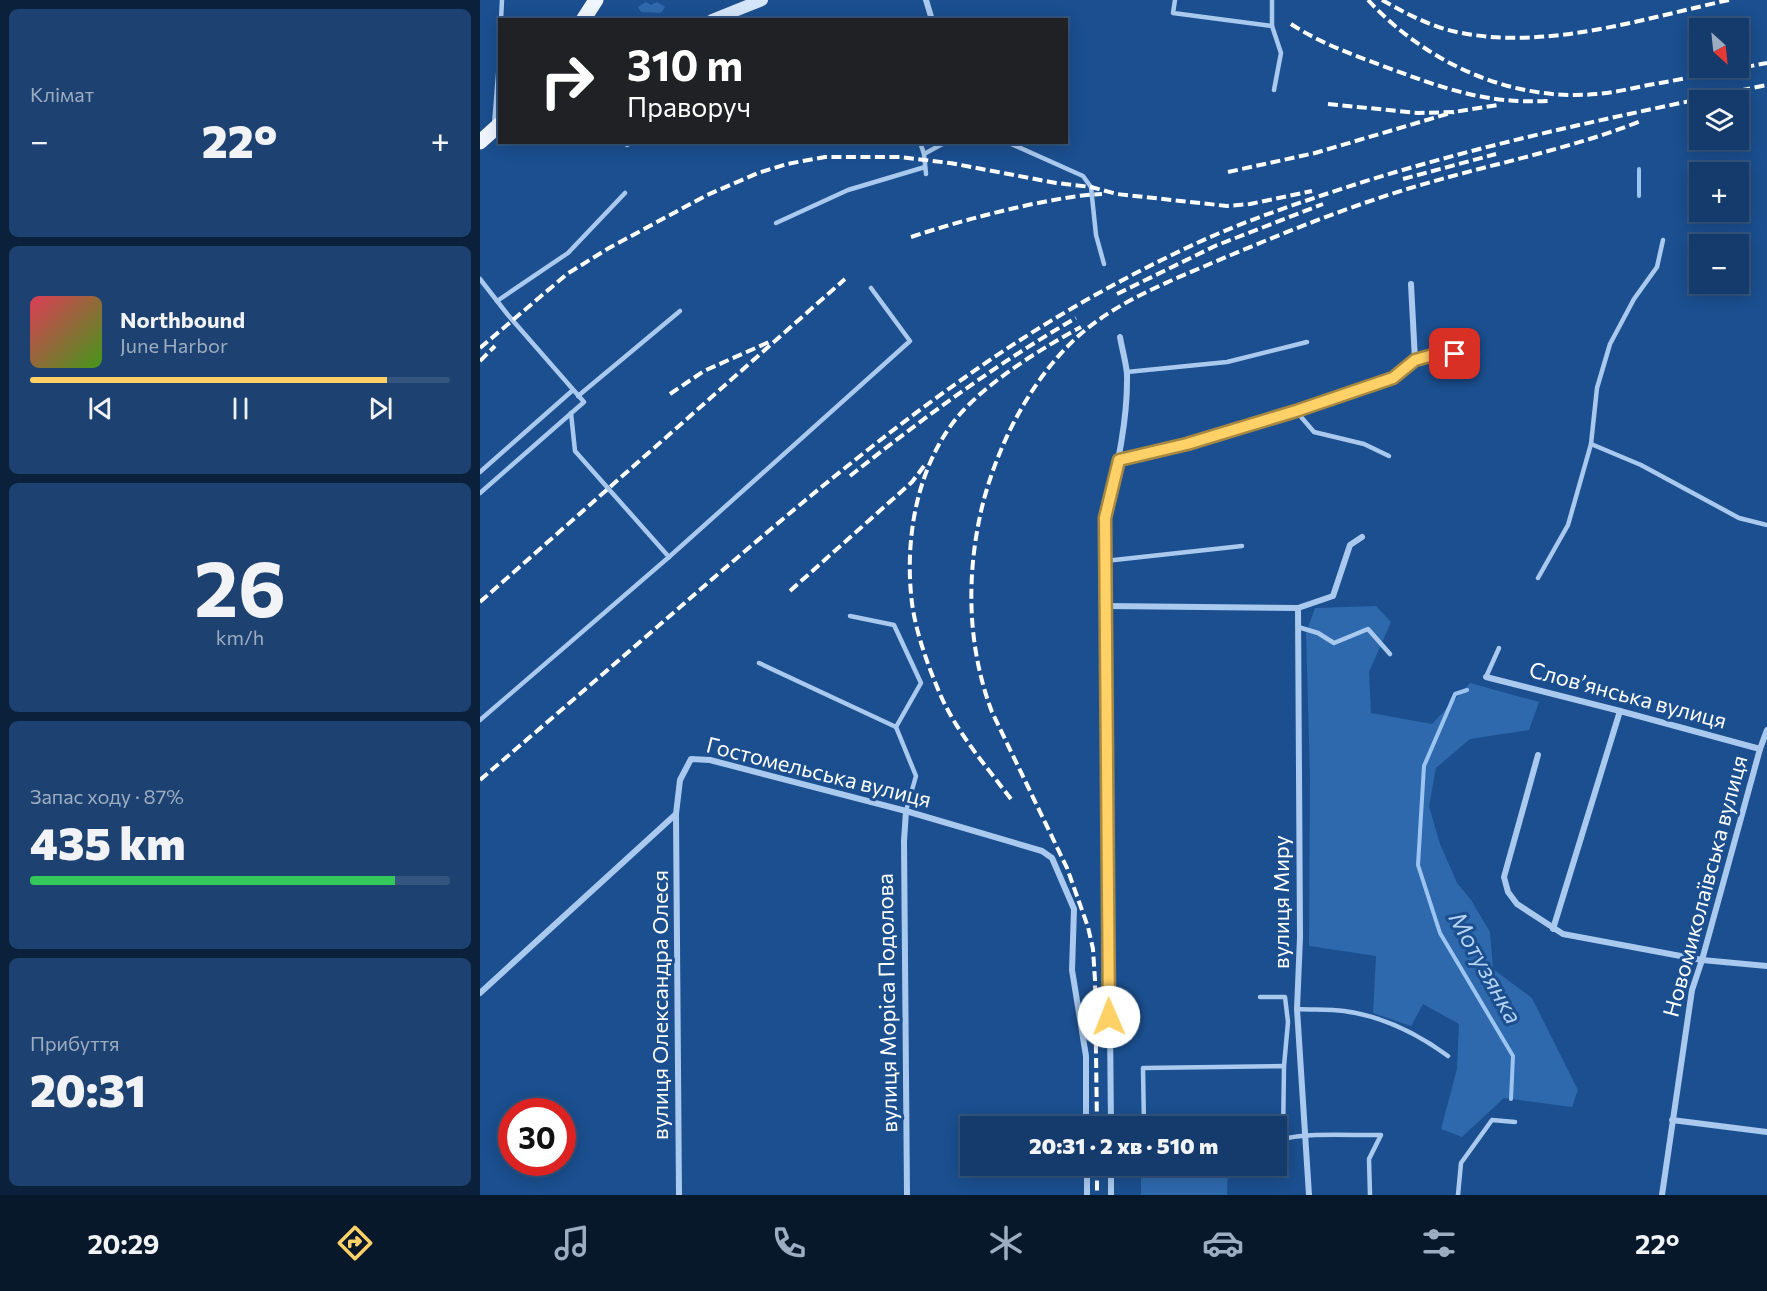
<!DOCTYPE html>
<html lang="uk">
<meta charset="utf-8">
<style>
:root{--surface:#143b6b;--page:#1d4271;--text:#f1f3f6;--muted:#9dadc1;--line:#33557e;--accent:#ffd166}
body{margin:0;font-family:Commissioner,sans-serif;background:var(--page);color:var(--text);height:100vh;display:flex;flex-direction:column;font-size:22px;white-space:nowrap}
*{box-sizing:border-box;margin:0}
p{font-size:20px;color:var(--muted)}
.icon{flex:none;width:33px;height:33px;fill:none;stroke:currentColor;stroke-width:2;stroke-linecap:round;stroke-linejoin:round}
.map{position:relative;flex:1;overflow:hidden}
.drawer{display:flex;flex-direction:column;gap:9px;padding:9px;background:#0b203b;width:480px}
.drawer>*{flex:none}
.banner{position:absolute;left:18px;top:18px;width:570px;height:126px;border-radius:0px;box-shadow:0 3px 15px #0003,0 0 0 2px var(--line);background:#202124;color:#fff;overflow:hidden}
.needle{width:39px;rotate:153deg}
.controls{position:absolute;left:1209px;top:18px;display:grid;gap:12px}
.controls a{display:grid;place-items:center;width:60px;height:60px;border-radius:0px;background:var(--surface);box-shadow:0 3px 15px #0003,0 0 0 2px var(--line);font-size:30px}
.speed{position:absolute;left:18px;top:1098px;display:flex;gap:12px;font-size:30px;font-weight:700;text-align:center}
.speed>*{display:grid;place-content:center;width:78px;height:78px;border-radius:50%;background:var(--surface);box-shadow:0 3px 15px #0003,0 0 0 2px var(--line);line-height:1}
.speed .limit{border:9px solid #d22;background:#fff;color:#111}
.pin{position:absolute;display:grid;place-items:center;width:51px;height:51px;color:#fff;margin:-26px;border-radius:12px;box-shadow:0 3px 9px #0006}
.me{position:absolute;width:66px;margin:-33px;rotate:359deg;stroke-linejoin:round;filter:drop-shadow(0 0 4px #0008)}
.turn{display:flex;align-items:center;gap:21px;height:126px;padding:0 30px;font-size:27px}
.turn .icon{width:78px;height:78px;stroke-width:2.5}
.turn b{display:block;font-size:42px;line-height:51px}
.big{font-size:45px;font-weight:800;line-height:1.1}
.drawer .widget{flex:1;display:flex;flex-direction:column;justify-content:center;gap:9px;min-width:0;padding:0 21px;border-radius:9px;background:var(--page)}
.drawer .dial{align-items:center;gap:0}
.dial b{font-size:78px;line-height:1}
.song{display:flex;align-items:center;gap:18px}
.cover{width:72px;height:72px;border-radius:9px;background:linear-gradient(135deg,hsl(350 70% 55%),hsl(100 70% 35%))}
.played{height:6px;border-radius:3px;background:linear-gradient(90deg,var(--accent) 85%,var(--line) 85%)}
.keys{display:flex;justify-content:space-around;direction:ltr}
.heat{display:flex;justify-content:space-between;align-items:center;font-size:33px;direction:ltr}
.charge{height:9px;border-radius:4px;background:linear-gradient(90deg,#34c759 87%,var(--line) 0)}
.trip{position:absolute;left:480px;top:1116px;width:327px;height:60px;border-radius:0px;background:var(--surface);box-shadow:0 3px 15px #0003,0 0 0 2px var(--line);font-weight:800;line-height:60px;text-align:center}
.tabs{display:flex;height:96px;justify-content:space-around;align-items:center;background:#08182b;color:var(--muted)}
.tabs .icon{width:42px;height:42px}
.tabs .current{color:var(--accent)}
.tabs b{font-size:27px;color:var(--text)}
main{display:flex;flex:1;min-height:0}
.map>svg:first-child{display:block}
</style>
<main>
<section class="drawer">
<div class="widget"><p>Клімат</p>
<div class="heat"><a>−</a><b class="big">22°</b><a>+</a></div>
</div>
<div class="widget">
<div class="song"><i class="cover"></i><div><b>Northbound</b><p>June Harbor</p></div></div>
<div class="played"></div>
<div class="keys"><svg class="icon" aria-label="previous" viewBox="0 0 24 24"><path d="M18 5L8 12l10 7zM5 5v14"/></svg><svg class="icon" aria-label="pause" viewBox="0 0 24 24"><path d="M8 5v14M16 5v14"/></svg><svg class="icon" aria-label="next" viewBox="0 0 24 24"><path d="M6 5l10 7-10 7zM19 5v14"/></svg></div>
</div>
<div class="widget dial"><b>26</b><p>km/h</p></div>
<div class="widget"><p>Запас ходу · 87%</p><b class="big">435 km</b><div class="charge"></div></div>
<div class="widget"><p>Прибуття</p><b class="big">20:31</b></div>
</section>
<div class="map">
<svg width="1287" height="1195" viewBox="0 0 1287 1195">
<rect width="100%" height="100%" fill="#1b4f8f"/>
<!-- green -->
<g fill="#2e69ad">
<polygon points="166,2 171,5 177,2 185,7 181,13 161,12 158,7"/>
<polygon points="896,606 911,622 889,672 891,713 952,724 990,683 1059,702 1049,730 990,739 956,768 949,806 960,844 977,883 991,900 1010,932 1013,969 1052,998 1098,1090 1092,1107 1024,1098 982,1137 961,1129 977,1069 979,1024 943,1004 931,1026 893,1013 896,956 829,946 830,776 826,633 835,608"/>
<polygon points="661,1166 748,1166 747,1195 661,1195"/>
</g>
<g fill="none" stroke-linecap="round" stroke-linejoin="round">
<!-- stream -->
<g stroke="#9cc4f0" stroke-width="4">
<polyline points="1159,196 1159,169"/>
<polyline points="987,690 975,694 944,766 938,865 960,933 1033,1056 1031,1099"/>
</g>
<!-- lane -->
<g stroke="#a9c9ee" stroke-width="4.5">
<polyline points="695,0 693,13 792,26"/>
<polyline points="792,0 792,26 801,53 794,90"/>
<polyline points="21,20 22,0"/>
<polyline points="14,125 20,50"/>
<polyline points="145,142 147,145 154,142"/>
<polyline points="440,142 444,154 446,174"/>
<polyline points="527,142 603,176 611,187 616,235 624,264"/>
<polyline points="444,154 466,142"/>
<polyline points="296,223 368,190 445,167"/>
<polyline points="0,279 28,315 104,402 0,493"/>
<polyline points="17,301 88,253 145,193"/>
<polyline points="935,360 953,355 998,354"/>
<polyline points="647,372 747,362 827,342"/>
<polyline points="98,396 200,311"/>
<polyline points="816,411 834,432 884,444 909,456"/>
<polyline points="91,413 95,451 189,557"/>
<polyline points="1111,444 1117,388 1130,344 1154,299 1177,267 1183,240"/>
<polyline points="0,472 93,390"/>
<polyline points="625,561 762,546"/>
<polyline points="1058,578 1088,525 1111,444 1161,465 1259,518 1287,525"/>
<polyline points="370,616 414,625 441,683 416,727"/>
<polyline points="818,627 838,633 854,643 888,629 910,654"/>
<polyline points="279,663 416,727 436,776 426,811"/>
<polyline points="1006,677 1019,648"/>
<polyline points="0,720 189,557 430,341 391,288"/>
<polyline points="780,997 805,997 808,1022 804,1066"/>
<path d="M817,1009C833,1010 849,1009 864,1011C901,1016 938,1034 968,1056"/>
<polyline points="664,1126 663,1068 804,1066 803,1139"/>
<path d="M796,1142C816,1131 876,1136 901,1135L889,1159L890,1195"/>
<polyline points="978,1195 981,1163 1012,1120 1035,1122"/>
</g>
<!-- street -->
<g stroke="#a9c9ee" stroke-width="6">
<polyline points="446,0 452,20"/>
<polyline points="639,460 707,444 874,392 913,378 935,360 931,284"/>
<polyline points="626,606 818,608 853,596 870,545 882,537"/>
<polyline points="818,608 820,937 817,1009 829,1195"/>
<polyline points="1006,677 1140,711 1280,749"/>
<polyline points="1058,755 1024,877 1028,892 1037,904 1083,934 1222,960 1287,966"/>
<polyline points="426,811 424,841 427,1195"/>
<polyline points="196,814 199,1195"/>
<polyline points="1073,929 1140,711"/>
<polyline points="0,993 196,814 200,780 211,759 230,760 426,811 562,851 572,858 594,909 592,970 606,1056 606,1126"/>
<polyline points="1192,1120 1287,1132"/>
<path d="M631,1126L625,518C636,471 648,423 647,374C646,362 642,349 640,337"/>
<polyline points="607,1166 607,1195"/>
<polyline points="631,1166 631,1195"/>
<polyline points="1182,1195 1212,990 1222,960 1280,749 1287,730"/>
</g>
<!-- secondary -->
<polyline stroke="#d6e6fa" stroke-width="12" points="232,20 282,0"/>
<!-- primary -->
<g stroke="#f0f6ff" stroke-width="15">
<polyline points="103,20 116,0"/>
<polyline points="0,142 20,124"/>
</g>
<!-- rail -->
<g stroke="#fff" stroke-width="4" stroke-dasharray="10 4.5" stroke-linecap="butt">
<path d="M888,0C945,62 1031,102 1116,94C1136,93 1155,87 1175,84C1212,77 1250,70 1287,63"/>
<path d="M902,0C927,14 953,28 982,33C1068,50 1166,18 1249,0"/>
<path d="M811,24C840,43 871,54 903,66C963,88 1004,104 1069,101"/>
<polyline points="848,104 938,113 974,112 1018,105"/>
<polyline points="748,172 835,153 974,112"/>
<polyline points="923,179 1016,154"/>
<path d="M431,237C470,224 508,214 548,205C573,200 597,195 622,194"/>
<polyline points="637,294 735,246 843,204"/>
<polyline points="0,348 87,274 129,248 227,195 278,173 307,164 345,157 420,157 470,163 576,183 611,187 637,194 747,206 770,204 832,191"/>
<polyline points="0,361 15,346"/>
<polyline points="190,394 224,371 289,342"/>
<path d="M370,476C442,419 516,364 596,318"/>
<polyline points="310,591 432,482 444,466"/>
<polyline points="0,602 365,279"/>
<path d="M0,780C72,718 144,656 215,594C302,519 390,444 484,378C557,326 637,280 717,243C758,224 801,209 843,195C988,146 1138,116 1287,85"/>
<path d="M531,799C506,766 477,733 460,694C448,666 436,633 432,603C424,539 437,464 480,414C509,381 562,348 601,327"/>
<path d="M617,1126L615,980L613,949L608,927L587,868L512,712C487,646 486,575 502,507C516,450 546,389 587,347C626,306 681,285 732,263C803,233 876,203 951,182C1021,162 1093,148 1161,121"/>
<polyline points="617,1166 617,1195"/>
</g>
</g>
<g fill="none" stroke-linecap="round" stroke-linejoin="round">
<defs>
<polyline id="route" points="629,1017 625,518 639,460 707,444 816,411 913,378 935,360 953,355 975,354"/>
</defs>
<!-- route casing -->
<use href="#route" stroke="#a68842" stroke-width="15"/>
<!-- route -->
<use href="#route" stroke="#ffd166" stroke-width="10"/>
</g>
<g text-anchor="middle" stroke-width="6" stroke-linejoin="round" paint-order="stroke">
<!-- street labels -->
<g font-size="22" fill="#fff" stroke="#1b4f8f">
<text transform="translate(1148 695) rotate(15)" y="8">Словʼянська вулиця</text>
<text transform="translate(339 772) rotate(14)" y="8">Гостомельська вулиця</text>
<text transform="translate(1225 886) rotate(-75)" y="8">Новомиколаївська вулиця</text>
<text transform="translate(801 902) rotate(-90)" y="8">вулиця Миру</text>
<text transform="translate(407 1003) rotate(-91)" y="8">вулиця Моріса Подолова</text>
<text transform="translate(180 1005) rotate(-90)" y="8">вулиця Олександра Олеся</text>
</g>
<!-- water labels -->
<g font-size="24" font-style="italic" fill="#b5d3f5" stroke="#1b4f8f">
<text transform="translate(1005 968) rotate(61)" y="8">Мотузянка</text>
</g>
</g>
</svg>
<div class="controls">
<a><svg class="needle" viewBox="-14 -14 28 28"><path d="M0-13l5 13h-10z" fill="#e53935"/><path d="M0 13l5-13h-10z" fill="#9dadc1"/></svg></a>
<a><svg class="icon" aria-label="layers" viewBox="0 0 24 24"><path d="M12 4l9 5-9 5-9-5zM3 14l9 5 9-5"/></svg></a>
<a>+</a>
<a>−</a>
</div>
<div class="speed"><div class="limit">30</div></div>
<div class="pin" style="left:975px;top:354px;background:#d93025"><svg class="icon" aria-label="arrive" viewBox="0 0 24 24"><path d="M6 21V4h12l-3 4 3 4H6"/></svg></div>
<svg class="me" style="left:629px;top:1017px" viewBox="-20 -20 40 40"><circle r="19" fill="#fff"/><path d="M0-13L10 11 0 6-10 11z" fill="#ffd166"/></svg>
<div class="trip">20:31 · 2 хв · 510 m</div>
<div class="banner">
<div class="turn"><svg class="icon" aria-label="right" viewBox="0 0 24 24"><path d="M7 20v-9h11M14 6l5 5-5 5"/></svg><div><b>310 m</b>Праворуч</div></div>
</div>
</div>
</main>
<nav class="tabs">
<b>20:29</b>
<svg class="icon current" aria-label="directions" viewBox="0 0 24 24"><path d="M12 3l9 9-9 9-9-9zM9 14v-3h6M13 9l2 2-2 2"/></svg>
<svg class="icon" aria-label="music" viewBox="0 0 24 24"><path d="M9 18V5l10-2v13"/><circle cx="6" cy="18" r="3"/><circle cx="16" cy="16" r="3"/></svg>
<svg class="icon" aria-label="phone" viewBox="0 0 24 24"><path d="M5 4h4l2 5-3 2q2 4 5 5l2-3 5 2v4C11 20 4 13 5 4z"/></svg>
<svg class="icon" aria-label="climate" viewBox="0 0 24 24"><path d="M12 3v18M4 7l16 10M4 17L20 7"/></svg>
<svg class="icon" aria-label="car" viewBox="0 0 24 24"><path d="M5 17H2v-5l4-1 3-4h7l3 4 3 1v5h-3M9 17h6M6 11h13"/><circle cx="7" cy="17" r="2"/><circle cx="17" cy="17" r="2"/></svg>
<svg class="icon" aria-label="filters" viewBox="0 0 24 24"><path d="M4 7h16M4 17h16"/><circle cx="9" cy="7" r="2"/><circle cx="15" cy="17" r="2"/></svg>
<b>22°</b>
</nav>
